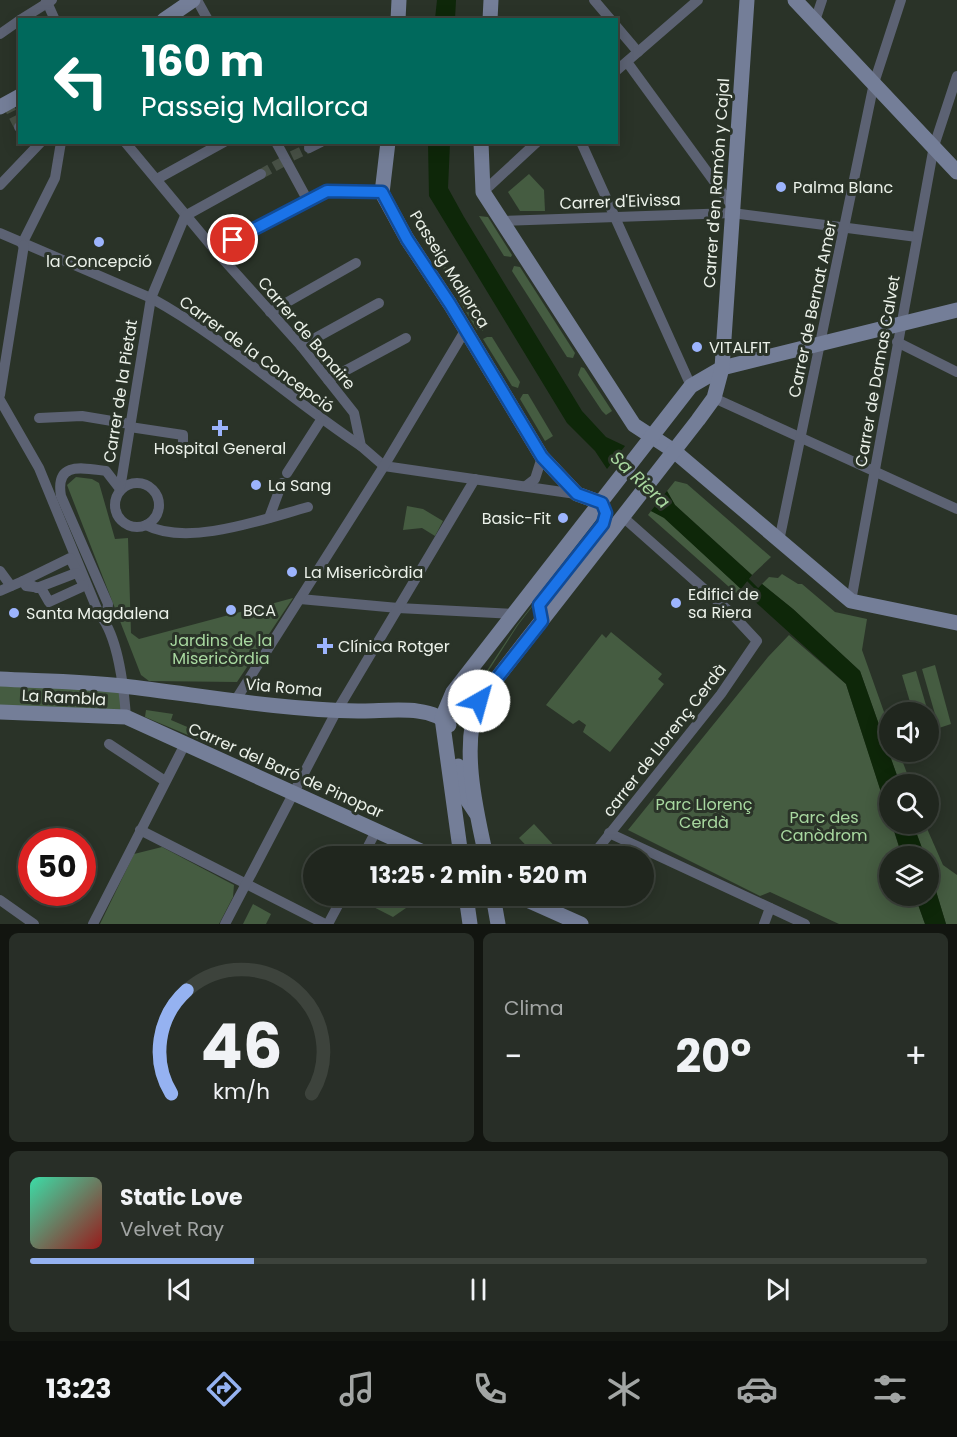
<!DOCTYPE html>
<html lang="es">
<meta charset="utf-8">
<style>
:root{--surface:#20261e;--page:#282e27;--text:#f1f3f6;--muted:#a2a5a4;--line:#3d433c;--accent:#95b2f1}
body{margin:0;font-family:Poppins,sans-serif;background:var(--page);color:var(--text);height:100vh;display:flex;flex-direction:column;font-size:22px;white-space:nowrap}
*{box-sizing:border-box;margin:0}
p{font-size:20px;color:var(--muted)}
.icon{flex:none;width:33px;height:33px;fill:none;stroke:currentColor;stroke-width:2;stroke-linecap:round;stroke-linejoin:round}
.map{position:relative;height:924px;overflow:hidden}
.details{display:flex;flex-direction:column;gap:9px;padding:9px;background:#121510;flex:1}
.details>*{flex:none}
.guide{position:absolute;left:18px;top:18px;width:600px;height:126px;border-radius:0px;box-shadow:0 3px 15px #0003,0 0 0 2px var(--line);background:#00695c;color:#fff;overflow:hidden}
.controls{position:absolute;left:879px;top:702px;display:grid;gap:12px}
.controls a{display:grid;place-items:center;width:60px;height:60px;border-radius:50%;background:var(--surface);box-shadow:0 3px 15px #0003,0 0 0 2px var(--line);font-size:30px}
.speed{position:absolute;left:18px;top:828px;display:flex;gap:12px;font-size:30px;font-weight:700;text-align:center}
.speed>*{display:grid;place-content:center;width:78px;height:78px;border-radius:50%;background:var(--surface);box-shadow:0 3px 15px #0003,0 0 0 2px var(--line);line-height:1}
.speed .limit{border:9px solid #d22;background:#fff;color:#111}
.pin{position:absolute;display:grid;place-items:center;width:51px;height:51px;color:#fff;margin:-26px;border:3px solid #fff;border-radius:50%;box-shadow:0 2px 6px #0007}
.me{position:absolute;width:66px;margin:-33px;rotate:38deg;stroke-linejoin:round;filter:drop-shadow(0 0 4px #0008)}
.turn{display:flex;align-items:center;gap:21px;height:126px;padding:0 24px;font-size:27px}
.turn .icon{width:78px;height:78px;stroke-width:2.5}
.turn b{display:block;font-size:42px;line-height:51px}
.big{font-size:45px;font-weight:700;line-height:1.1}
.details .widget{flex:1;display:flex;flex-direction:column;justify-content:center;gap:9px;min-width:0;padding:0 21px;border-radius:9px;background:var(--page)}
.details .dial{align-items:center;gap:0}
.dial svg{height:156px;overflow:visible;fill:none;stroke:var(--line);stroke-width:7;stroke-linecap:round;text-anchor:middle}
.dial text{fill:var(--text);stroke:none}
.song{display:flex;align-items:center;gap:18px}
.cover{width:72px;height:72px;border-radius:9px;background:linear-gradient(135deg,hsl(160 70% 55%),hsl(0 70% 35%))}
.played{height:6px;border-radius:3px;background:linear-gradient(90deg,var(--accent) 25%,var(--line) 25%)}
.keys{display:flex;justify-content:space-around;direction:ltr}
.heat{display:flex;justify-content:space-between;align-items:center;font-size:33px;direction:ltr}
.details .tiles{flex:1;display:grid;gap:9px;grid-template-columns:1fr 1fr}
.widget:last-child{grid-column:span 2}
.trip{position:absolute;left:303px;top:846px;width:351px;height:60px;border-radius:30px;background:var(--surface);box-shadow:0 3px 15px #0003,0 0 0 2px var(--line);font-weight:700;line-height:60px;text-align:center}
.tab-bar{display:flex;height:96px;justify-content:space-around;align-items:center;background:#0d0f0c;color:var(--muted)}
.tab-bar .icon{width:42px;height:42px}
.tab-bar .active{color:var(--accent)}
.tab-bar b{font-size:27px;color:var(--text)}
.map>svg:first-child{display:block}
</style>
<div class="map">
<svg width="957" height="924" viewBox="0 0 957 924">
<rect width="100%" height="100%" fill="#2a3328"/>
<!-- green -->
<g fill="#455c41">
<polygon points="529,174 544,190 545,211 520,211 508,192"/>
<polygon points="479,216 488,217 512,255 511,257 504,256"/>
<polygon points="514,266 520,267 575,353 573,358 567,357 512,271"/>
<polygon points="444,267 450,268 484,325 483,331 477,330 442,272"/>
<polygon points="487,337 492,337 520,382 518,388 512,386 483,339"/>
<polygon points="581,367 584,368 612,411 606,415 602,411 578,375"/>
<polygon points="523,394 528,394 553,436 545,441 520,399"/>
<polygon points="76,477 92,479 99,483 115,539 128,538 131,633 139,639 293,598 237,682 149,681 141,675 67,485"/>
<polygon points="675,481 687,484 771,557 752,575 675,505 667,491"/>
<polygon points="407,506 423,509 443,521 435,536 422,528 403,530"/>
<polygon points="651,511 664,517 741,589 737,594 648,515"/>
<polygon points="593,528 518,625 465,707 456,703 466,690 469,693 488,669 517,625"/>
<polygon points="782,574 798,584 802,584 835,612 867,619 862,650 889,726 890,752 899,752 911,784 900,784 860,671 793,609 762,584 769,577 778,578"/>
<polygon points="611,632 662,674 658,679 664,684 610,752 583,732 586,725 579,720 573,724 546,705 602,634 606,638"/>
<polygon points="789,635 846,684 902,856 890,856 890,896 915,896 925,924 839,924 770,892 760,896 628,830 768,657"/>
<polygon points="935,665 951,724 939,728 922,669"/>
<polygon points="916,671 928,712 913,712 902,675"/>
<polygon points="0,681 119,688 122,715 0,709"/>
<polygon points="146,710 173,714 171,720 192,729 202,741 145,717"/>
<polygon points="534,824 560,852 556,856 536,856 519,838"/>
<polygon points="913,824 925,824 943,865 957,875 957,924 946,924 929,868 928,856 925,856"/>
<polygon points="162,847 234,885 233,897 219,924 100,924 134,854"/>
<polygon points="352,896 399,896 409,900 406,908 393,917"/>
<polygon points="253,904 271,914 266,924 243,924"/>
</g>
<!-- water -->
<g fill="#0e2709">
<polygon points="437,0 456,0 455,19 435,19"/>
<polygon points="428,143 450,143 448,188 464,217 582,411 606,437 625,446 607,469 595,451 567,423 429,196"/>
<polygon points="667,491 675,505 752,575 741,589 664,518 651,511"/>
<polygon points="762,584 793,609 860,671 900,784 890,784 889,817 846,684 750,597"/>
<polygon points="892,824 913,824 925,856 902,856"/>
<polygon points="929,868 946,924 925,924 915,896 928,896"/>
</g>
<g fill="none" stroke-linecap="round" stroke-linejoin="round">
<!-- stream -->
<g stroke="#0e2709" stroke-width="3">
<polyline points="629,472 642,483"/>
<polyline points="649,490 662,501"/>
<polyline points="747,579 759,591"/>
</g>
<!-- street-tunnel -->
<g stroke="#475045" stroke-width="10" stroke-dasharray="10 5" stroke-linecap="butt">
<polyline points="7,103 19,127"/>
<polyline points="292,156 309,148"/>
<polyline points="261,174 286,160"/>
</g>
<!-- street -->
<g stroke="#5c6273" stroke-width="10">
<polyline points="46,0 55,20"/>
<polyline points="197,0 208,20"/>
<polyline points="594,0 611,20"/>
<polyline points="20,20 52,0"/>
<polyline points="815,21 822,0"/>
<polyline points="616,26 638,52"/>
<polyline points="0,34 20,20"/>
<polyline points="627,62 732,206"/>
<polyline points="616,71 698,0"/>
<polyline points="19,127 20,127"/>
<polyline points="125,142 214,249 301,346 354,413 361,446 384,466"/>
<polyline points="276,142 308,201"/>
<polyline points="581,142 691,386"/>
<polyline points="309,148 321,142"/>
<polyline points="157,179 224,142"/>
<polyline points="0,185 41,142"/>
<polyline points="483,192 537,142"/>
<polyline points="503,221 732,213 917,237"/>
<path d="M0,233L151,298C226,339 290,399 361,446"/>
<polyline points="22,244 55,178 61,142"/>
<polyline points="214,249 327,191 382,193"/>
<polyline points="270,312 356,263"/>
<polyline points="897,342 957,372"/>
<polyline points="301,346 379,303"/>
<polyline points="328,380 406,338"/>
<polyline points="0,395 24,245"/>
<polyline points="714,398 957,509"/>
<path d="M0,400L39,468L99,614C118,635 124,689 126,717"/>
<polyline points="39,418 82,416 130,424"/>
<polyline points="130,427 183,435 183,450"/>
<polyline points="384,466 576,494"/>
<polyline points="287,473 321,420"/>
<circle cx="137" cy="505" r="22"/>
<polyline points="526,486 535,479 542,457"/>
<polyline points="120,489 151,298 185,216 261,174"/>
<polyline points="269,518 282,483"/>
<path d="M146,525C188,547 264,519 308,507"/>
<polyline points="779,541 874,83 901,0"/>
<polygon points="70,558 84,586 49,602 41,588 26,586 23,581"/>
<polyline points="0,571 11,586"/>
<polyline points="0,591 23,581 37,588 76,573 82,576"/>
<polyline points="300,599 398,608 513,614"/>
<polyline points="851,601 934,146 957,76"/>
<polyline points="542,621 539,605 602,524 606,513 602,503"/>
<path d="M106,622L108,604L61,496C55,461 82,468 106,471L120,489"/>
<polyline points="235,701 384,466 466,329"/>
<polyline points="109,744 165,781"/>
<polyline points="140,830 325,924"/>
<polyline points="609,833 805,924"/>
<polyline points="363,856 376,831"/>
<polyline points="592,856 721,694 757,641 730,612 624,518"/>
<polyline points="0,900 34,924"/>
<polyline points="551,910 562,896"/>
<polyline points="93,924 185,744"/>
<polyline points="225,924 335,714 475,479"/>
<polyline points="328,924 343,896"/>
<polyline points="764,924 770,908"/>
</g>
<!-- secondary -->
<g stroke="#747e98" stroke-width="15">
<polyline points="795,0 957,172"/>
<polyline points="164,20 193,0"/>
<polyline points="398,20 399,0"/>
<polyline points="490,20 491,0"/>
<polyline points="0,107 20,96"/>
<polyline points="388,142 382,193 407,239 450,304 542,457 577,494 602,503"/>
<polyline points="481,142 483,192 634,425 674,451 851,601 957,623"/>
<path d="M0,679C41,681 82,681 123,686C200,695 279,710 358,711C384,712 430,703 449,725"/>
<polyline points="0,712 126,717 432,856"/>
<polyline points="458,766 464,795 476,813"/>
<polyline points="461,856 442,718 453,692 691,386 722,368 957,310"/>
<path d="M486,856C476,811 460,744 479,701L698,420L714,398L722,368L747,0"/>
<polyline points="466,896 470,924"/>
<polyline points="493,896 498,924"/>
<polyline points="518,896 581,924"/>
</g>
</g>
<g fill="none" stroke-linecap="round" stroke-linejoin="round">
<defs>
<polyline id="route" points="233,240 327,191 382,192 407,239 450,304 542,457 577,494 602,503 606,513 603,524 539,605 542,621 479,701"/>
</defs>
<!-- route casing -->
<use href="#route" stroke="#114b97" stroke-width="15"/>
<!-- route -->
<use href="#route" stroke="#1a73e8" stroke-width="10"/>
</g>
<!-- markers -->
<g fill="#9cb4fd" stroke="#2a3328" stroke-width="2">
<circle cx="781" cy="187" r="6"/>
<circle cx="99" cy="242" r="6"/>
<circle cx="697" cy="347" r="6"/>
<path d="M217 419h6v6h6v6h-6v6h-6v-6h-6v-6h6z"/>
<circle cx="256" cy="485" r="6"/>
<circle cx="563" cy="518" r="6"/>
<circle cx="292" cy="572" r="6"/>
<circle cx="676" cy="603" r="6"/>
<circle cx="231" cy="610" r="6"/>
<circle cx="14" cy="613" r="6"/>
<path d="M322 637h6v6h6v6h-6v6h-6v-6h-6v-6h6z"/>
</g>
<g text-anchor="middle" stroke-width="6" stroke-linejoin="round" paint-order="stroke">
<!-- street labels -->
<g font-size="16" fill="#ebf1e9" stroke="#2a3328">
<text transform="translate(716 183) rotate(-86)" y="6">Carrer d'en Ramón y Cajal</text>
<text transform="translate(620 201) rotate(-2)" y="6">Carrer d'Eivissa</text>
<text transform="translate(450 269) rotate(58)" y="6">Passeig Mallorca</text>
<text transform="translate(812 309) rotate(-78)" y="6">Carrer de Bernat Amer</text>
<text transform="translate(307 333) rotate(50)" y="6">Carrer de Bonaire</text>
<text transform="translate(257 354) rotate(36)" y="6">Carrer de la Concepció</text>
<text transform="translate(877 371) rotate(-80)" y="6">Carrer de Damas Calvet</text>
<text transform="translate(120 391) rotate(-81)" y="6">Carrer de la Pietat</text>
<text transform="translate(284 687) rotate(5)" y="6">Via Roma</text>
<text transform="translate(64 697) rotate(3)" y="6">La Rambla</text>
<text transform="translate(664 740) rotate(-52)" y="6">carrer de Llorenç Cerdà</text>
<text transform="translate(286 770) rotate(24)" y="6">Carrer del Baró de Pinopar</text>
</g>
<!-- poi labels -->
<g font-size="16" fill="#ebf1e9" stroke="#2a3328" text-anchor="start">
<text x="793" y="193">Palma Blanc</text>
<text x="99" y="267" text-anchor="middle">la Concepció</text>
<text x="709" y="353">VITALFIT</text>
<text x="220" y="454" text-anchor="middle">Hospital General</text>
<text x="268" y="491">La Sang</text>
<text x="551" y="524" text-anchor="end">Basic-Fit</text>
<text x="304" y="578">La Misericòrdia</text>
<text x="688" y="600">Edifici de<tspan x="688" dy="18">sa Riera</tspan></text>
<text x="243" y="616">BCA</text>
<text x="26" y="619">Santa Magdalena</text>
<text x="338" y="652">Clínica Rotger</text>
</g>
<!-- park labels -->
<g font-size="16" fill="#a8d8a0" stroke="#2a3328">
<text x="221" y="646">Jardins de la<tspan x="221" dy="18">Misericòrdia</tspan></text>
<text x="704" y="810">Parc Llorenç<tspan x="704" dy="18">Cerdà</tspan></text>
<text x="824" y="823">Parc des<tspan x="824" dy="18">Canòdrom</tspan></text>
</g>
<!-- water labels -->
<g font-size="18" font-style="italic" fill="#a8d79f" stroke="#2a3328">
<text transform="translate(640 480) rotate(43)" y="6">Sa Riera</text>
</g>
</g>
</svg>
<div class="controls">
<a><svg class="icon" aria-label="sound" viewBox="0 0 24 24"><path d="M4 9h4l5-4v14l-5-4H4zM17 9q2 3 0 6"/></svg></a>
<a><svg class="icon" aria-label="search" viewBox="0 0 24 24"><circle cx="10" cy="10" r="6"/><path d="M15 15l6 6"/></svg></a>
<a><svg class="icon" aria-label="layers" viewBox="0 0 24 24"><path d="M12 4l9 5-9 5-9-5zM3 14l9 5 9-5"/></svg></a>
</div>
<div class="speed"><div class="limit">50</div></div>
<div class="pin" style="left:233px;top:240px;background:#d93025"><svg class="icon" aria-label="arrive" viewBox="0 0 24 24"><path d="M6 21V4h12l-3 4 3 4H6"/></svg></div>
<svg class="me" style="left:479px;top:701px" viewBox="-20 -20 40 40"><circle r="19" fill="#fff"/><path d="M0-13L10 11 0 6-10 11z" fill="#1a73e8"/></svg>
<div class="trip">13:25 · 2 min · 520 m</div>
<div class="guide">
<div class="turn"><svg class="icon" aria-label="left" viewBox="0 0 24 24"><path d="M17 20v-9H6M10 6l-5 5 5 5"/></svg><div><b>160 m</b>Passeig Mallorca</div></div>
</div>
</div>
<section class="details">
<div class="tiles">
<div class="widget dial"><svg viewBox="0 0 100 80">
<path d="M14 69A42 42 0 1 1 86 69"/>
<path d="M14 69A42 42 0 0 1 22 16" stroke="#95b2f1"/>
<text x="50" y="56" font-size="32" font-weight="700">46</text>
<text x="50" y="72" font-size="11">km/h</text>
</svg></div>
<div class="widget"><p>Clima</p>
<div class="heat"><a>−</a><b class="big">20°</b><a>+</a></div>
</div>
<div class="widget">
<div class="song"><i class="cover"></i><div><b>Static Love</b><p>Velvet Ray</p></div></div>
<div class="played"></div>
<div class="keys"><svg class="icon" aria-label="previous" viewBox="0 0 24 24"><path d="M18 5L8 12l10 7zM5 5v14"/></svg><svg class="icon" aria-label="pause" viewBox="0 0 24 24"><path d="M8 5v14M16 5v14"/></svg><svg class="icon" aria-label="next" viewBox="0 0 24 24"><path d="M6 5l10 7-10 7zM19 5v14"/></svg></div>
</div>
</div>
</section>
<nav class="tab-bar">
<b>13:23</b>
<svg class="icon active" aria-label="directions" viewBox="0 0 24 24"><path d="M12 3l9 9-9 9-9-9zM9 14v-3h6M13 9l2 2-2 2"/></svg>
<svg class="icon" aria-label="music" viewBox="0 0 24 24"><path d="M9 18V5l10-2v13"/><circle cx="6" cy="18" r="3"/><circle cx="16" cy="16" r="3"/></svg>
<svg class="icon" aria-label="phone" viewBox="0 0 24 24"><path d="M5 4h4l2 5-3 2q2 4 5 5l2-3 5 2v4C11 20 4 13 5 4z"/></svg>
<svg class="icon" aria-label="climate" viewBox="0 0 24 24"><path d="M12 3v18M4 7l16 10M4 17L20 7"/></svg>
<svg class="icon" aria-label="car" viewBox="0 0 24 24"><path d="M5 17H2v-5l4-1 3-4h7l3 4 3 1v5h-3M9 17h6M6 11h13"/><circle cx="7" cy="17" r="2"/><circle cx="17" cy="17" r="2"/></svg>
<svg class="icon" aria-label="filters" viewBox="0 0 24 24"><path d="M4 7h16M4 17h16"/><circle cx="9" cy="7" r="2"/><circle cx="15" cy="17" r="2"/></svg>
</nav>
